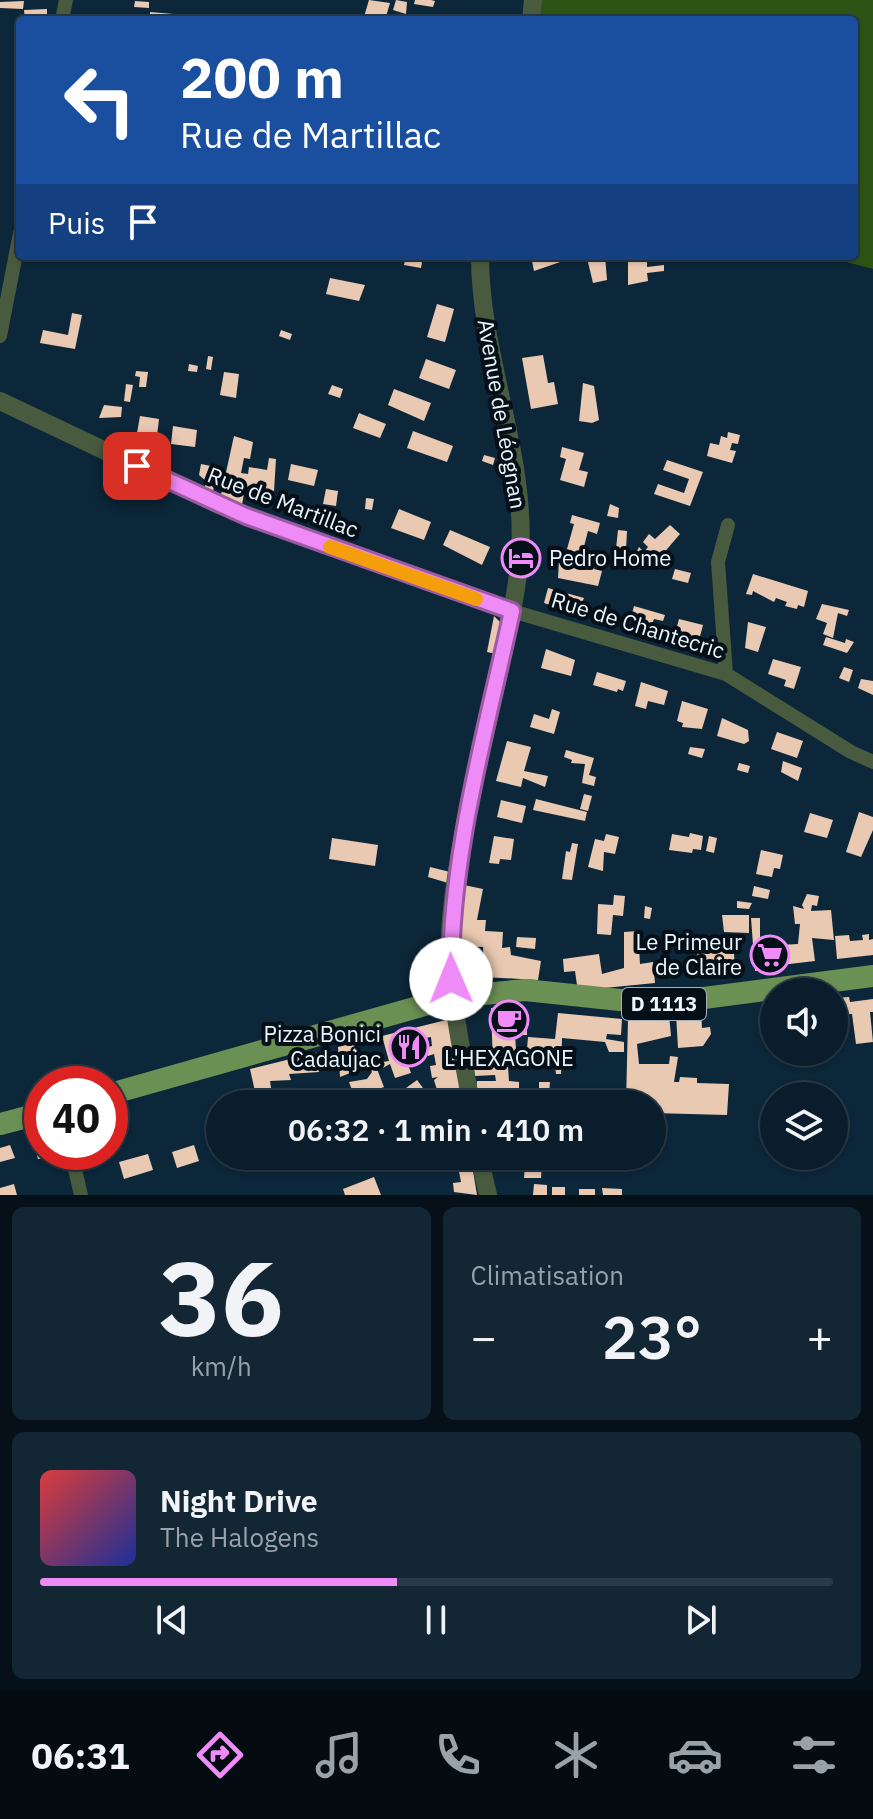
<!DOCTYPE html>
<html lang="fr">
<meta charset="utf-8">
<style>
:root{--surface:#091d2c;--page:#122634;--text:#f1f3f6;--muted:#99a2a9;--line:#293b48;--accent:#ef8bf7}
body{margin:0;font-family:"IBM Plex Sans",sans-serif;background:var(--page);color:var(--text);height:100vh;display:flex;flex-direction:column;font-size:30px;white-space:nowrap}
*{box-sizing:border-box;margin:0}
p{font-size:26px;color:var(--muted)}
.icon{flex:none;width:44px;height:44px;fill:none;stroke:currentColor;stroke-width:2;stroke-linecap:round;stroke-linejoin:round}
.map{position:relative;height:1195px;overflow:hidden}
.side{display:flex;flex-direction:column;gap:12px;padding:12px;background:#051018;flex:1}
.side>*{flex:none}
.top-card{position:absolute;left:16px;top:16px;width:842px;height:244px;border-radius:8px;box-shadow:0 2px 6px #0004,0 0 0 2px var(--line);background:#1a4fa0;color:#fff;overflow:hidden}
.buttons{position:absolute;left:760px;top:978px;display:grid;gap:16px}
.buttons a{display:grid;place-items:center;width:88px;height:88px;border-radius:50%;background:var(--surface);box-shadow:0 2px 6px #0004,0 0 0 2px var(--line);font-size:40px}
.speed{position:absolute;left:24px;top:1066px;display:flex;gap:16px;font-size:40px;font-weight:700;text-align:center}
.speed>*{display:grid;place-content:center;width:104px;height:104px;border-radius:50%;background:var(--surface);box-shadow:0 2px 6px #0004,0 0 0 2px var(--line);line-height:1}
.speed .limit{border:12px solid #d22;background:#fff;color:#111}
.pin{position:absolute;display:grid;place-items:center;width:68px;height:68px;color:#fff;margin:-34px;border-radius:16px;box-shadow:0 4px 12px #0006}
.me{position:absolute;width:88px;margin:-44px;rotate:359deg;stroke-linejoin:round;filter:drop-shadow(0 0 6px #0008)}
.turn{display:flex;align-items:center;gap:28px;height:168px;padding:0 32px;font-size:36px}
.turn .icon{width:104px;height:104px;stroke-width:2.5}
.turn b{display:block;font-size:56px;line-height:68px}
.then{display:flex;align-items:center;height:76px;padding:0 32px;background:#0003;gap:16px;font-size:30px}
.big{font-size:60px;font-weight:600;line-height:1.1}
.side .card{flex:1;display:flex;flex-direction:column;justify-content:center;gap:12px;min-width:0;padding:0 28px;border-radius:12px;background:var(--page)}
.side .dial{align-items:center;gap:0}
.dial b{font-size:104px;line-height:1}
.song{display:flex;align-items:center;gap:24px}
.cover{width:96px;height:96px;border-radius:12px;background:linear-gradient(135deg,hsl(0 70% 55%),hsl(230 70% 35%))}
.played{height:8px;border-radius:4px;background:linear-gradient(90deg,var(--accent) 45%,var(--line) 45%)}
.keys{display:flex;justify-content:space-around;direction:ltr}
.heat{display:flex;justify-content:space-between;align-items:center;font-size:44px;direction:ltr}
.side .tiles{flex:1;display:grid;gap:12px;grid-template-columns:1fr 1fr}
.card:last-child{grid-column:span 2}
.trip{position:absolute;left:206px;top:1090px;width:460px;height:80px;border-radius:40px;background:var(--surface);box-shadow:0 2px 6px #0004,0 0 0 2px var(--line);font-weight:600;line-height:80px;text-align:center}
.tab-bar{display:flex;height:128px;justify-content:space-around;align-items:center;background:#040c12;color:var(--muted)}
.tab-bar .icon{width:56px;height:56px}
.tab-bar .current{color:var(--accent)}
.tab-bar b{font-size:36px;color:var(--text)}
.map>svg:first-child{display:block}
</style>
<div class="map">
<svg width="873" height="1195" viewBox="0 0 873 1195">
<rect width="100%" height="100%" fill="#0c273a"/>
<!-- green -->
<polygon fill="#2d5414" points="533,0 873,0 873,269 824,256 854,256 854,20 531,20"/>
<!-- building -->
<g fill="#eac9b2">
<polygon points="369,0 390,3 385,20 363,20"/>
<polygon points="396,0 407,2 406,14 393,10"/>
<polygon points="415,0 431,0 435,1 433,7 414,4"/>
<polygon points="24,1 23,9 0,8 0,2"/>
<polygon points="135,1 149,2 149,8 134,7"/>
<polygon points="47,9 47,20 25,20 24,10"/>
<polygon points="150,12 197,16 197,20 150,20"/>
<polygon points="406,256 423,256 421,268 404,265"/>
<polygon points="531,256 568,256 569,259 534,271"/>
<polygon points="605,256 607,280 593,283 587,258"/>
<polygon points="628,256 647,256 647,267 664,265 664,271 647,273 648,281 628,285"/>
<polygon points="330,278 365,285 359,301 326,294"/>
<polygon points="437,304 454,309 445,342 427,337"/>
<polygon points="72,313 82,315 75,349 40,343 43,330 68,335"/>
<polygon points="281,330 292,334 290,340 279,336"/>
<polygon points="543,355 548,383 554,382 558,404 531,409 522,358"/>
<polygon points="208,356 213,357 211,370 206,369"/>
<polygon points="426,359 456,370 449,389 419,378"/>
<polygon points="189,364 198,366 197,372 188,371"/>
<polygon points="136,371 148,372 146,387 139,387 140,377 135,376"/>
<polygon points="224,372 239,374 236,398 220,395"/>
<polygon points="583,383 594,386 599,420 592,423 579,421"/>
<polygon points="126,384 133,385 130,402 124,401"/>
<polygon points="332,385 343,389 340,398 328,394"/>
<polygon points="394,389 431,403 424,421 388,405"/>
<polygon points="104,405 122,407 121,417 99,418"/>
<polygon points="359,413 386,424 380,438 353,428"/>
<polygon points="140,416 159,419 157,436 137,433"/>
<polygon points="173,426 197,430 195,447 171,444"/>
<polygon points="413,431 453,446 447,462 407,448"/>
<polygon points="728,432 740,435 738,444 732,443 730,450 736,451 732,463 707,456 710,443 719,445 721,436 727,438"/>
<polygon points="234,436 253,442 250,459 244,458 241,473 248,474 249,467 267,470 269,458 276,459 274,491 245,487 242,505 221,495"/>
<polygon points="562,447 584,453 579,470 588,472 584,487 560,480 566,459 560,457"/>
<polygon points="484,455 495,458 493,465 482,461"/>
<polygon points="667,460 703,472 690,506 654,494 658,484 684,493 689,479 663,470"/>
<polygon points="201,464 211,466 208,477 217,479 212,493 204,488 207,482 199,475"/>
<polygon points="291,464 318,470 314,486 288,480"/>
<polygon points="326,489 338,491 336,506 323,504"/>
<polygon points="366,498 374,499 372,510 365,509"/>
<polygon points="610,504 619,508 618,518 607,516"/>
<polygon points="302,505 337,514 334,525 299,516"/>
<polygon points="399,509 431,522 424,540 391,528"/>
<polygon points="572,515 600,523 597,534 588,531 582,554 567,549 574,524 570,523"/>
<polygon points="670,525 680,534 656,562 649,557 645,562 633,559 639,547 644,552 648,547 643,542 649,534 655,539"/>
<polygon points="450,530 490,547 482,565 443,545"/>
<polygon points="618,530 627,531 626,550 616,549"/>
<polygon points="559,561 595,566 594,569 602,571 598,586 558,578"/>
<polygon points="675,569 691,573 688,583 672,579"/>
<polygon points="753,574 808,591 804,607 798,605 797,609 785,606 787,602 776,598 774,602 753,591 752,595 746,594"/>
<polygon points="548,588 584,598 582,603 588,604 586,613 579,615 544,603"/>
<polygon points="822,604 849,610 847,616 838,613 833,638 823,634 827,623 816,619"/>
<polygon points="634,606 665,615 663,621 654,619 651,627 630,621"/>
<polygon points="494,616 502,624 496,654 487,652"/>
<polygon points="679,619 703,625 699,640 675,634"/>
<polygon points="748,622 766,627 758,652 745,648"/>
<polygon points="826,637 845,643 846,639 854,642 847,653 823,645"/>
<polygon points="546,649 575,660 571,676 541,668"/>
<polygon points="773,659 801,667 794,689 784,686 786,680 768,674"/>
<polygon points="844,667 853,670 849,682 839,678"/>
<polygon points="597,672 626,681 623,691 618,689 617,692 593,685"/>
<polygon points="861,679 873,681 873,695 858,688"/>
<polygon points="641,682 668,691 664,705 648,701 646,709 635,706"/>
<polygon points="682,701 708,709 702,729 682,727 683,723 677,721"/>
<polygon points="552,709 560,712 554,734 530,727 534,714 549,719"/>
<polygon points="722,718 748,730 749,741 744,744 717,736"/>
<polygon points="777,732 803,741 797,758 771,749"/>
<polygon points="507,741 531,747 524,771 548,776 545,787 523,778 521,787 496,781"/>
<polygon points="690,747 705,749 702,758 688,754"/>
<polygon points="566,750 594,758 589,775 596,777 594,786 582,783 585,764 571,763 572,760 564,757"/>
<polygon points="783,761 802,768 798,781 781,772"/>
<polygon points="739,763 750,766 748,773 737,770"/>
<polygon points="584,794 592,796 588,811 580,809"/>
<polygon points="536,799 587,812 585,821 533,810"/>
<polygon points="501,800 526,806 522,823 497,817"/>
<polygon points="859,812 873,817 873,830 861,857 846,852"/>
<polygon points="810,813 833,820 827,838 804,832"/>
<polygon points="690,833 703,836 701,850 693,849 692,853 669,850 672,834 689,837"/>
<polygon points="606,834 619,837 615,854 604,852 603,871 588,867 595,839 604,841"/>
<polygon points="494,836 514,839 511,860 500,859 499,864 489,863"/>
<polygon points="709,836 717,838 714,853 706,851"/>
<polygon points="332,838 378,845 375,866 329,859"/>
<polygon points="572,843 578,844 572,880 562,879 566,851 570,852"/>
<polygon points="761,850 783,855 780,869 774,868 772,877 756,874"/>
<polygon points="430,867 450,872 448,883 428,877"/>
<polygon points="464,885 483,889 477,920 486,920 485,931 503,932 502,948 510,947 511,955 541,961 538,980 484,977 483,947 458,946"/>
<polygon points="754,886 770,890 768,899 752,896"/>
<polygon points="807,894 819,896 817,906 812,905 811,911 831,910 834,940 812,938 815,961 764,967 764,970 755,971 751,918 760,918 760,946 798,944 800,924 795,924 793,906 804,909 802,905"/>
<polygon points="614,895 625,896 623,916 613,915 611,935 597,934 598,904 613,905"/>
<polygon points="737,901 752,903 749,909 737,908"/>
<polygon points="645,906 652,908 650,919 644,918"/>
<polygon points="722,915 749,915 749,933 724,932"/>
<polygon points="638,931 640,964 653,962 655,983 604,988 577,985 575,971 564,972 563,959 599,954 602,974 624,968 624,932"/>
<polygon points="869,934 869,940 873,939 873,955 837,959 835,936 849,935 850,941 863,940 862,935"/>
<polygon points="724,936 725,954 734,953 735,974 700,978 697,951 715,945 714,937"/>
<polygon points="517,937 536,938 535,949 516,947"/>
<polygon points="849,997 850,1002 873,999 873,1012 870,1012 873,1042 856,1044 852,1014 836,1015 834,998"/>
<polygon points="491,1008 526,1010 527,1035 515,1035 517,1063 493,1064"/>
<polygon points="701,1011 702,1028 710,1027 711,1034 703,1046 678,1048 676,1014"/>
<polygon points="558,1013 622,1019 621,1035 607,1034 606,1039 624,1042 624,1052 609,1052 605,1042 562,1038 561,1074 556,1074 555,1064 545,1064 546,1054 555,1054 555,1051 527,1049 528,1037 555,1039"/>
<polygon points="669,1015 671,1036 637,1044 639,1064 669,1064 670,1056 678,1057 674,1082 679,1082 680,1077 697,1078 697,1083 729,1084 727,1115 652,1113 652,1104 626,1104 628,1019"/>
<polygon points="450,1019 461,1090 437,1090 434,1080 438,1077 432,1078 430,1066 436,1065 434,1054 428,1056 425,1048 432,1046 431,1037 414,1040 419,1054 406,1059 411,1073 395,1078 390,1064 379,1070 377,1063 389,1061 382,1036"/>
<polygon points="354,1043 360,1069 340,1077 338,1047"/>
<polygon points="323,1051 326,1062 317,1064 319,1072 289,1074 291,1080 270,1081 272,1094 256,1096 250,1069"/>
<polygon points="491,1061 492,1066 508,1067 509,1081 519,1082 519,1091 476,1090 477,1081 496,1081 495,1075 475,1076 473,1063"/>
<polygon points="375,1064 384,1087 355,1098 349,1082 367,1079 372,1072 369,1066"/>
<polygon points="417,1080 423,1088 401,1103 395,1096"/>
<polygon points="539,1082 550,1082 549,1094 539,1094"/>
<polygon points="419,1094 425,1104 411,1104 409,1100"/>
<polygon points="332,1096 335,1104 322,1104 320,1100"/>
<polygon points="478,1100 507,1100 508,1104 478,1104"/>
<polygon points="42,1136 42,1152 61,1152 62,1156 38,1159 32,1139"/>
<polygon points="10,1145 15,1158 0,1162 0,1148"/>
<polygon points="194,1145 199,1161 177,1168 172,1152"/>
<polygon points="148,1154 153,1170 124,1179 119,1162"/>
<polygon points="513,1156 553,1156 553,1164 542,1163 541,1178 524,1178 525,1163"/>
<polygon points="471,1159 477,1195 454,1192 453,1183 461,1182 457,1161"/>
<polygon points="374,1177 381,1195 345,1195 343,1189"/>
<polygon points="14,1184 17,1195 0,1195 0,1188"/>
<polygon points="534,1184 547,1185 547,1195 533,1195"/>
<rect x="552" y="1187" width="13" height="8"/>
<polygon points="602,1188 622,1189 622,1195 603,1195"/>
<rect x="579" y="1189" width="16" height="6"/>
</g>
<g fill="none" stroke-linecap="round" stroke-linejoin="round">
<!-- minor -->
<g stroke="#495b3e" stroke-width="14">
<polyline points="62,20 66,0"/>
<polyline points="0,336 20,233"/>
<polyline points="512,611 726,674 851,752 873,762"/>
<polyline points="726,674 718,562 728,525"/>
<polyline points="71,1152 81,1195"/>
</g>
<!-- tertiary -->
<g stroke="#495b3e" stroke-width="18">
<polyline points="531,20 533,0"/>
<polyline points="0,401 219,505 512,611"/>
<path d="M471,1104C461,1043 445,980 451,918C459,834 482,751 500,668C508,631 517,593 520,555C527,454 480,357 480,256"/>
<polyline points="479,1156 488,1195"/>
</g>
<!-- primary -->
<g stroke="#6b9053" stroke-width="22">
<polyline points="110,1094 453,997 525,990 658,1004 873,976"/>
<polyline points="0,1124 42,1113"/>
</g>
</g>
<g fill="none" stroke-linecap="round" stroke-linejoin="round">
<defs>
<path id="route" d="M137,466L246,516L512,611C486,732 450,854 451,979"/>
</defs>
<!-- route casing -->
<use href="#route" stroke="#9b5aa1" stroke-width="20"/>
<!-- route -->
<use href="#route" stroke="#ef8bf7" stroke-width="14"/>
<!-- slow -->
<polyline stroke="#f59e0b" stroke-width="14" points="330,547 476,599"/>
</g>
<!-- icons -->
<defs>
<symbol id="hotel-ring" viewBox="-11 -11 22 22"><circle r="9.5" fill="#050f18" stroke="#ef8bf7" stroke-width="1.5"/><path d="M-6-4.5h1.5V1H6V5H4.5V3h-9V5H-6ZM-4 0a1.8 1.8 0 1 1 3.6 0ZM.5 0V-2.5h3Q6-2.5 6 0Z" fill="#ef8bf7"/></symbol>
<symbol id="supermarket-ring" viewBox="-11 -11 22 22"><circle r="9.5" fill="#050f18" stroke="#ef8bf7" stroke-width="1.5"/><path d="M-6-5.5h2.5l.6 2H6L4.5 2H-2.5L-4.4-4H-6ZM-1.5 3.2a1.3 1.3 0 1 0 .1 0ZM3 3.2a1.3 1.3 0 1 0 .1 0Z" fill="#ef8bf7"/></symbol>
<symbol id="cafe-ring" viewBox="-11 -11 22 22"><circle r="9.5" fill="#050f18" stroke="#ef8bf7" stroke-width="1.5"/><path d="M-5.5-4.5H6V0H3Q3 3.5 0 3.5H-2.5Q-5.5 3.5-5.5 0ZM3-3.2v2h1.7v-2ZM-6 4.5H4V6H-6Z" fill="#ef8bf7"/></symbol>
<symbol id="restaurant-ring" viewBox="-11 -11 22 22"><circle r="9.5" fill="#050f18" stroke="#ef8bf7" stroke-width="1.5"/><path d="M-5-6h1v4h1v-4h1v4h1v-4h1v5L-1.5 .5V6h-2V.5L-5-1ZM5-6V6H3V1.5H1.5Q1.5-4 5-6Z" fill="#ef8bf7"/></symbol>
</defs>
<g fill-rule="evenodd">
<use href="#hotel-ring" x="499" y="536" width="44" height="44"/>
<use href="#supermarket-ring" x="748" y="933" width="44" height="44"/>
<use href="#cafe-ring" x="487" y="998" width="44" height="44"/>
<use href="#restaurant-ring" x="387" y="1025" width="44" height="44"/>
</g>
<g text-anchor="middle" stroke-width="8" stroke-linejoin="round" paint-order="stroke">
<!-- shield labels -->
<rect fill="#050f18" stroke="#a7b1b9" stroke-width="2" x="622" y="988" width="84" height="32" rx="6"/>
<g font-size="20" font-weight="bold" fill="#ecf6fe">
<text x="664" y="1011">D 1113</text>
</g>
<!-- street labels -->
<g font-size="22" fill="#ecf6fe" stroke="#050f18">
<text transform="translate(502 414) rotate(80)" y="8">Avenue de Léognan</text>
<text transform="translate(283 502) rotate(21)" y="8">Rue de Martillac</text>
<text transform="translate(638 625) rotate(17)" y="8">Rue de Chantecric</text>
</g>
<!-- poi labels -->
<g font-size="22" fill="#ecf6fe" stroke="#050f18" text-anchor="end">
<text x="549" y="566" text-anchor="start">Pedro Home</text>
<text x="742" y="950">Le Primeur<tspan x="742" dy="25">de Claire</tspan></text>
<text x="381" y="1042">Pizza Bonici<tspan x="381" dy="25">Cadaujac</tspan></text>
<text x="509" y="1066" text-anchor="middle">L'HEXAGONE</text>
</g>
</g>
</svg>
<div class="buttons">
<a><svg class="icon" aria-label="sound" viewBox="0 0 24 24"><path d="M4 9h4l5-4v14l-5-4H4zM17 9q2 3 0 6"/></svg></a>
<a><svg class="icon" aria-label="layers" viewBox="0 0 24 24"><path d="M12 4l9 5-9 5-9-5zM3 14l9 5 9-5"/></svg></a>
</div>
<div class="speed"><div class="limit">40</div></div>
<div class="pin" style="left:137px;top:466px;background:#d93025"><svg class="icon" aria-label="arrive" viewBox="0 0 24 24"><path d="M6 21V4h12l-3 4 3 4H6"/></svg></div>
<svg class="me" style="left:451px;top:979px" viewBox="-20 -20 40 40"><circle r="19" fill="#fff"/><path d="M0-13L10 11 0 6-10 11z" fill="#ef8bf7"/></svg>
<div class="trip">06:32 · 1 min · 410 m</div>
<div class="top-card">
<div class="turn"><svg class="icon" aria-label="left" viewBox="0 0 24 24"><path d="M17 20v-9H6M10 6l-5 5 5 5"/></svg><div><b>200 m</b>Rue de Martillac</div></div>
<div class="then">Puis<svg class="icon" aria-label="arrive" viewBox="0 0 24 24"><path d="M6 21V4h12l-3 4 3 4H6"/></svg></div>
</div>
</div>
<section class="side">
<div class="tiles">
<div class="card dial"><b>36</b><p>km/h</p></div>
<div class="card"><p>Climatisation</p>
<div class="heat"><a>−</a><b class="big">23°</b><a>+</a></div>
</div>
<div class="card">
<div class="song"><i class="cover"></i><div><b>Night Drive</b><p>The Halogens</p></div></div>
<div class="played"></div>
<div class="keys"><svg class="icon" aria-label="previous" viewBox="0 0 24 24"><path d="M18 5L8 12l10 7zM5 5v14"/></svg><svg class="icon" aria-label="pause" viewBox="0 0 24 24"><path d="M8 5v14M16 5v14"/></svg><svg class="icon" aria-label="next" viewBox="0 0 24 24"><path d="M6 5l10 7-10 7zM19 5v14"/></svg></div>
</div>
</div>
</section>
<nav class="tab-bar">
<b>06:31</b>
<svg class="icon current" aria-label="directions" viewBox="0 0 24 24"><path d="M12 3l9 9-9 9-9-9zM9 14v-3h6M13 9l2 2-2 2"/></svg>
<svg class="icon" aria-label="music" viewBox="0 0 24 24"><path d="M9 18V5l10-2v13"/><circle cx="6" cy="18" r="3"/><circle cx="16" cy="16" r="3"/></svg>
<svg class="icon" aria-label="phone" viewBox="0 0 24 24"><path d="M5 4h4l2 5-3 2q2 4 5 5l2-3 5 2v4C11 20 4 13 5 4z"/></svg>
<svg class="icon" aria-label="climate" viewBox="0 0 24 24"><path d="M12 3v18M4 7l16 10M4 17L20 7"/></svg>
<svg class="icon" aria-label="car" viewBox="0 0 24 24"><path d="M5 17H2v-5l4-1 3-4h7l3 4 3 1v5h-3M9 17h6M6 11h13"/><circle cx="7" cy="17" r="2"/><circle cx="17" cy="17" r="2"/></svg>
<svg class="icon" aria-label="filters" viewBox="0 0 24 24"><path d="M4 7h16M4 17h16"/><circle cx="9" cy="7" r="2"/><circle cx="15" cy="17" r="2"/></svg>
</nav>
